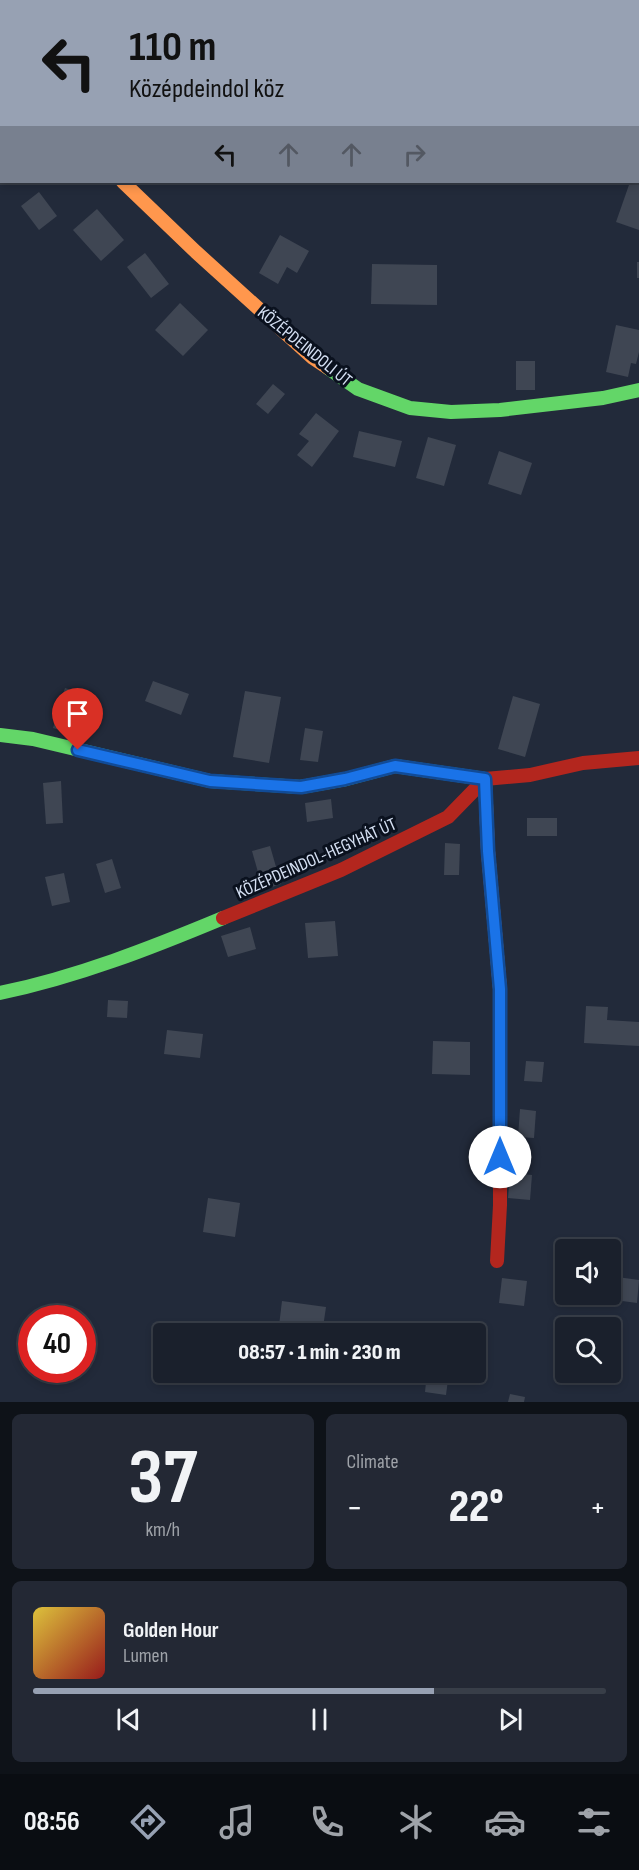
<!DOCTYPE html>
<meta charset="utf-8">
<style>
:root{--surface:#1a202c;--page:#232834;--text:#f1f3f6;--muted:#9fa3a9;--line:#383e48;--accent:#97a1b3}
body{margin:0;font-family:"Sofia Sans Condensed",sans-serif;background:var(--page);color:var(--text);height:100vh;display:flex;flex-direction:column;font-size:22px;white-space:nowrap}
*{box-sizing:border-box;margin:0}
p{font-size:20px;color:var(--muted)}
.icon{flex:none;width:33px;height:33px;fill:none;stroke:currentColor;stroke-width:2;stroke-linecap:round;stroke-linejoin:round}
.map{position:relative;height:1402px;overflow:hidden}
.side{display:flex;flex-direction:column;gap:12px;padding:12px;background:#0e1218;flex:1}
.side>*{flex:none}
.hud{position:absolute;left:0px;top:0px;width:639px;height:183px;box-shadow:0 3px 9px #0003,0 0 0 2px var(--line);background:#97a1b3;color:#111;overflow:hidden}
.tools{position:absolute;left:555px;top:1239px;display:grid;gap:12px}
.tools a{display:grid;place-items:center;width:66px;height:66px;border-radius:6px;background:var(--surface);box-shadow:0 3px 9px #0003,0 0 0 2px var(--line);font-size:30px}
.speed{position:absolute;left:18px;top:1305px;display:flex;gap:12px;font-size:30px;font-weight:700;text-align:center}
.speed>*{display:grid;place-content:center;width:78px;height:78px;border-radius:50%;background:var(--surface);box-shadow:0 3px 9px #0003,0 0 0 2px var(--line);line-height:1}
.speed .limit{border:9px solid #d22;background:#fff;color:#111}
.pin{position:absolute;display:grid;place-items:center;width:51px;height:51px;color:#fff;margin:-62px -26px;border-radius:50% 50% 50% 0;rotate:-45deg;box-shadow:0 0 6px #0007}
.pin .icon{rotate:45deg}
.me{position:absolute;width:66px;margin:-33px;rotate:0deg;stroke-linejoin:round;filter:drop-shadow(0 0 4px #0008)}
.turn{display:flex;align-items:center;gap:21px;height:126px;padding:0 30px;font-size:27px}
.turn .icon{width:78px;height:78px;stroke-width:2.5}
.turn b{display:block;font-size:42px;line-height:51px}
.lanes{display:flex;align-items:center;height:57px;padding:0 30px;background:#0003;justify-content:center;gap:30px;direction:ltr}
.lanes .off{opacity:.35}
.big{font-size:45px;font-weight:800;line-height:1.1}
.side .widget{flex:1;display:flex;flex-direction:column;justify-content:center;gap:9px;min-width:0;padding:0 21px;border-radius:9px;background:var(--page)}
.side .dial{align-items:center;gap:0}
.dial b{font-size:78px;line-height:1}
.song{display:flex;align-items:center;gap:18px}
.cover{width:72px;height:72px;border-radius:9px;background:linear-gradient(135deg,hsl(50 70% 55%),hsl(0 70% 35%))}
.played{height:6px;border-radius:3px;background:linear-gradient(90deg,var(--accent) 70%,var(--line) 70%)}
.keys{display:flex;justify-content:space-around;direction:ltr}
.heat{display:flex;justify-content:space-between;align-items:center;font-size:33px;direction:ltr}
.side .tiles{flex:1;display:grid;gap:12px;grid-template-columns:1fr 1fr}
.widget:last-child{grid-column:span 2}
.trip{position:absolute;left:153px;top:1323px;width:333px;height:60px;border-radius:6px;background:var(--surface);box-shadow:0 3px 9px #0003,0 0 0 2px var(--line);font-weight:800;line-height:60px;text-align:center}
.menu{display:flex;height:96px;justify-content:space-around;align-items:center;background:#0a0d12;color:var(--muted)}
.menu .icon{width:42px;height:42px}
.menu .active{color:var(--accent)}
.menu b{font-size:27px;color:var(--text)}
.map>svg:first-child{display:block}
</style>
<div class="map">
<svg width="639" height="1402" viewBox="0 0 639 1402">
<rect width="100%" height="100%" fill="#222a3a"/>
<!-- building -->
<g fill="#3f4653">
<polygon points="630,182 639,184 639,230 616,222"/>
<polygon points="39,192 57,216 39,230 21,206"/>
<polygon points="97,209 124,240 101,261 73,230"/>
<polygon points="280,235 309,251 297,273 287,267 278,284 259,273"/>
<polygon points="145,253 169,284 151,298 127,267"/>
<rect x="637" y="262" width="2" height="16"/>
<polygon points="372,264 437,265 437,305 371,304"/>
<polygon points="180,303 208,330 183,356 155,330"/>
<polygon points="616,325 639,330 639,352 636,364 631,363 628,377 606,372"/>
<rect x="516" y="361" width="19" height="29"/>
<polygon points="273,384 285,394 268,414 256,404"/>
<polygon points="316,413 339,431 312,467 297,455 309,441 299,434"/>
<polygon points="359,431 402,441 395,467 353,457"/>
<polygon points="428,437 456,445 444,486 416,478"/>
<polygon points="499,451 532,463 521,495 488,484"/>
<polygon points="153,681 189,694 181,715 145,701"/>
<polygon points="65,688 87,695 76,735 53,728"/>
<polygon points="245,691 281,697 269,763 233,757"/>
<polygon points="513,696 540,704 525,757 498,749"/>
<polygon points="305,728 323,731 318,762 300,760"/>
<polygon points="61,781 63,823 46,824 43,783"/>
<polygon points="331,799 333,818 307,822 305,803"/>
<rect x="527" y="818" width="30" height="18"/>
<polygon points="445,843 460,844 459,875 444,875"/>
<polygon points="270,846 281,884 263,890 252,851"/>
<polygon points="112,859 121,888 105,893 96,864"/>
<polygon points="64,873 70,902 52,906 45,877"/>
<polygon points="335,921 338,956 308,958 305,923"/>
<polygon points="250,927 256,949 228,957 221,936"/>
<polygon points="108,1000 128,1001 127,1018 107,1017"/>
<polygon points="586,1006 608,1007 607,1020 639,1022 639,1046 584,1043"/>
<polygon points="167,1030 203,1034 200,1058 164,1054"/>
<polygon points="433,1041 470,1042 470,1075 432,1074"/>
<polygon points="526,1061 544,1062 542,1082 524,1081"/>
<polygon points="520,1109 536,1111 534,1138 518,1137"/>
<polygon points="510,1173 532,1175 530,1200 508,1198"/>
<polygon points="208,1198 240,1203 235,1237 203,1232"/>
<polygon points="610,1276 639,1280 637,1303 600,1298 600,1294 610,1294"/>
<polygon points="502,1278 527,1281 524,1306 499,1303"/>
<polygon points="282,1301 326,1307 322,1334 278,1334"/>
<polygon points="277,1372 317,1372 316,1380 277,1374"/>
<polygon points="427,1372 449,1372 446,1395 425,1392"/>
<polygon points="510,1394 525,1397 524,1402 508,1402"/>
</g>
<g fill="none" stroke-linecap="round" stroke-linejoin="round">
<!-- street -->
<polyline stroke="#58645a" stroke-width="21" points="0,37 2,39"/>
<!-- fast -->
<g stroke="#63d668" stroke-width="14">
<polyline points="328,368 358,389 410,408 451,412 500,410 603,398 639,390"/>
<polyline points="0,735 33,739 210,781 301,787 346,779 395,766 485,779 486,803"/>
<path d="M0,993C77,977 151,948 223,918"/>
</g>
<!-- slow -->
<g stroke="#ff974d" stroke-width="14">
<polyline points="123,182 196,252 313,358 328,368"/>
<polyline points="486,803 488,851 500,989 500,1076"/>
</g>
<!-- jam -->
<g stroke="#b3261e" stroke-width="14">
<polyline points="223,918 341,870 448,817 485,779 530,775 583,763 639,758"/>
<polyline points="497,1261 500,1205 500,1076"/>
</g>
</g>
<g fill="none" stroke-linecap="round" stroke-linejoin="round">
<defs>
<polyline id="route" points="78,750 210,781 301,787 345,779 395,766 485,779 488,851 500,989 500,1157"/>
</defs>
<!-- route casing -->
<use href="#route" stroke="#114b97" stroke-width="15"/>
<!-- route -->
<use href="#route" stroke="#1a73e8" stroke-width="10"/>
</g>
<g text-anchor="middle" stroke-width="6" stroke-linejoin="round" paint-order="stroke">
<!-- street labels -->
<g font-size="18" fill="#d6e1f4" stroke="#0a111e">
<text transform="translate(305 346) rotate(39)" y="6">KÖZÉPDEINDOLI ÚT</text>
<text transform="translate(316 858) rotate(-24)" y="6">KÖZÉPDEINDOL-HEGYHÁT ÚT</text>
</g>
</g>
</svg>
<div class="tools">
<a><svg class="icon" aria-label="sound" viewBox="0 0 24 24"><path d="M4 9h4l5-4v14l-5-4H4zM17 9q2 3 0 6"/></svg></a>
<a><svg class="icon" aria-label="search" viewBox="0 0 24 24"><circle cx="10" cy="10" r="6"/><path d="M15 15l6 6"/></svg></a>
</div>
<div class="speed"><div class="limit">40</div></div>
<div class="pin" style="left:78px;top:750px;background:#d93025"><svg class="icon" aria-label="arrive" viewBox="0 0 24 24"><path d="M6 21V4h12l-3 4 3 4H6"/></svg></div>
<svg class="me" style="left:500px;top:1157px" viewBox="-20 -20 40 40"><circle r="19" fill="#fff"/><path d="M0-13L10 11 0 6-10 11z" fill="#1a73e8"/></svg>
<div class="trip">08:57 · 1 min · 230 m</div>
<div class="hud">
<div class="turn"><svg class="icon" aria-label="left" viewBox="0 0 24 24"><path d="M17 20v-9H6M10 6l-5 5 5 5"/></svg><div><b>110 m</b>Középdeindol köz</div></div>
<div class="lanes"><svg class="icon" aria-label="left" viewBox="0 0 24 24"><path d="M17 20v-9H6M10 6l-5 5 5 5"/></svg><svg class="icon off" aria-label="ahead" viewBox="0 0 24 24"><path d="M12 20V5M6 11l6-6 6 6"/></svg><svg class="icon off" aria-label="ahead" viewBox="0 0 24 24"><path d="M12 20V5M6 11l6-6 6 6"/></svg><svg class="icon off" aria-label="right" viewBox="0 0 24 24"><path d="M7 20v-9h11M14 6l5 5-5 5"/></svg></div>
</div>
</div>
<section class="side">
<div class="tiles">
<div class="widget dial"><b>37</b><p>km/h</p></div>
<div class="widget"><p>Climate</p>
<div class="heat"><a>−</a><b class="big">22°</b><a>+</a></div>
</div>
<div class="widget">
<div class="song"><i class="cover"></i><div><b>Golden Hour</b><p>Lumen</p></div></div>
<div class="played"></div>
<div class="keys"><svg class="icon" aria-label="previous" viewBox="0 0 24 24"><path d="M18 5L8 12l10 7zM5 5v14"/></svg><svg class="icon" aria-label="pause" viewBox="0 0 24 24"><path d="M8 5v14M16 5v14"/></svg><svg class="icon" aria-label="next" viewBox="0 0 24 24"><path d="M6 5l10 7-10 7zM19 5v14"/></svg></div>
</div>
</div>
</section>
<nav class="menu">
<b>08:56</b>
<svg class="icon active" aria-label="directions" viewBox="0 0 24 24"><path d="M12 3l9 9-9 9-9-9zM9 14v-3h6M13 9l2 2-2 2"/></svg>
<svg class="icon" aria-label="music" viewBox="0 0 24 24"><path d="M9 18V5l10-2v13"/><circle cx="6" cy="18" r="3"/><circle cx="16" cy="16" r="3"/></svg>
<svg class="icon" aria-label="phone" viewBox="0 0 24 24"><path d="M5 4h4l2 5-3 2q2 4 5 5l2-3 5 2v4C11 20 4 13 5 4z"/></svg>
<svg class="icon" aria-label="climate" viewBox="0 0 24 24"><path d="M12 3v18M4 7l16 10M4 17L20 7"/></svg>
<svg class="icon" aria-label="car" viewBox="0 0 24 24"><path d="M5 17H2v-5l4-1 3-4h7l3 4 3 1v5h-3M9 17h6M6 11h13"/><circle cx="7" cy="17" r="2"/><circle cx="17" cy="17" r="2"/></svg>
<svg class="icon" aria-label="filters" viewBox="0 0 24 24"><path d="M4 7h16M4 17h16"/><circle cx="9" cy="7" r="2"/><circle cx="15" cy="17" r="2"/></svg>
</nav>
